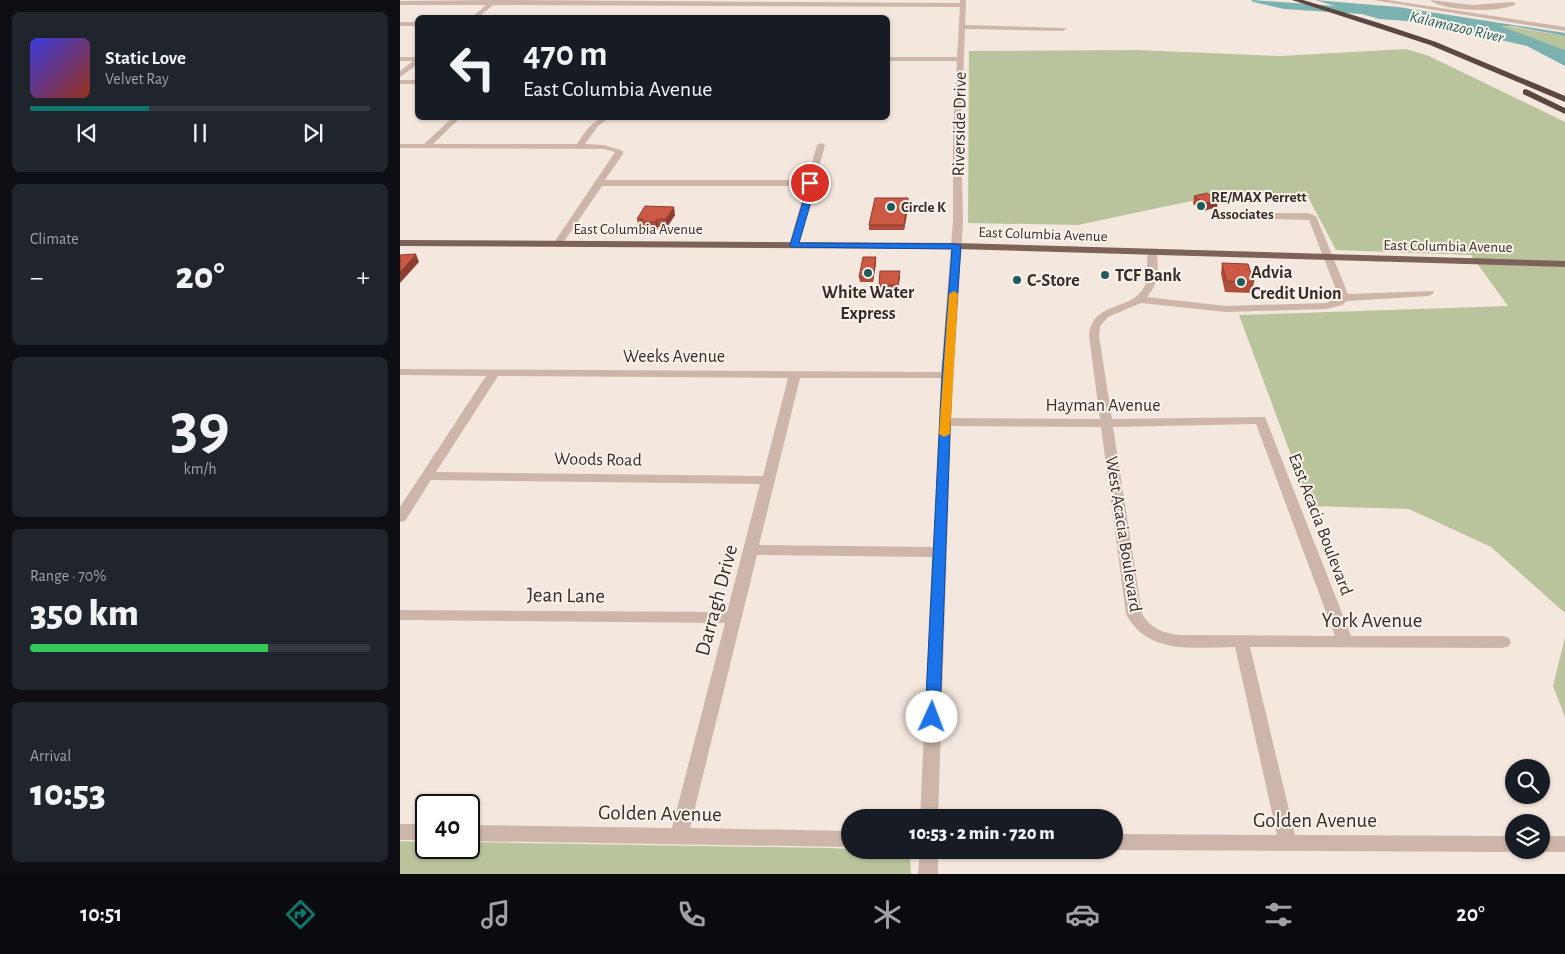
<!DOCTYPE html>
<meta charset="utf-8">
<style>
:root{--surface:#171b24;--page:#20242c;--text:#f1f3f6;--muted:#9ea1a6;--line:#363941;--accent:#0f766e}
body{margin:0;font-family:"Alegreya Sans",sans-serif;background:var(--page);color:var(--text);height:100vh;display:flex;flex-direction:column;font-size:19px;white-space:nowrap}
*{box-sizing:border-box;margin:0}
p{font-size:16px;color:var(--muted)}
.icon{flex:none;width:28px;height:28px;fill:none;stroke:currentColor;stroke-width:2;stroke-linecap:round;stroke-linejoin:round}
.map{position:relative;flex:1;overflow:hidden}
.panel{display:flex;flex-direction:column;gap:12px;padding:12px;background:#0d0f14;width:400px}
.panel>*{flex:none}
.hud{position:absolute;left:15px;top:15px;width:475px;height:105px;border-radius:8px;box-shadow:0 1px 4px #0004;background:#171b24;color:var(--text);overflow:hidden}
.buttons{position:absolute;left:1105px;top:759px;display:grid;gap:10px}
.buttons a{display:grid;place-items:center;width:45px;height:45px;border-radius:50%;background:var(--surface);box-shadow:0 1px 4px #0004;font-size:25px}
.speed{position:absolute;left:15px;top:794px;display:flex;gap:10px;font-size:25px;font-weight:700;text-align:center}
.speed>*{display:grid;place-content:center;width:65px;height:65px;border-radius:50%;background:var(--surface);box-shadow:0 1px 4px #0004;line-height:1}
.speed .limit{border:2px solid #111;border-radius:8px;background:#fff;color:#111}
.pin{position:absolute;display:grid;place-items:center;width:42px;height:42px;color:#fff;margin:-21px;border:2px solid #fff;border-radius:50%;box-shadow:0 1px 5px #0007}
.me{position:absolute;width:55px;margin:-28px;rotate:2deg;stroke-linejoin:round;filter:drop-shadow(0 0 4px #0008)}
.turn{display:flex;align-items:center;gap:18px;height:105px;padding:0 25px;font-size:22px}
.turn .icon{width:65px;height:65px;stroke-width:2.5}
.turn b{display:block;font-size:35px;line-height:42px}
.big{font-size:38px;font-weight:800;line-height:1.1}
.panel .card{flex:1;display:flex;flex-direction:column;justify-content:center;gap:8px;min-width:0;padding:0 18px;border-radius:8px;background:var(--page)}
.panel .dial{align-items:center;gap:0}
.dial b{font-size:65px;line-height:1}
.song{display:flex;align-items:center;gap:15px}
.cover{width:60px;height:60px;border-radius:8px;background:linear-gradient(135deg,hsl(240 70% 55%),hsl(10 70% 35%))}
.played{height:5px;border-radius:2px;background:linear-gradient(90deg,var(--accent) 35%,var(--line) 35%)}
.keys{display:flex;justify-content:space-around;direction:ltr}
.heat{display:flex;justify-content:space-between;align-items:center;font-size:28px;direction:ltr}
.charge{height:8px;border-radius:4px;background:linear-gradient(90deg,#34c759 70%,var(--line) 0)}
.trip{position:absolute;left:441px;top:809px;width:282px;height:50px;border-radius:25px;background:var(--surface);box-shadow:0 1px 4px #0004;font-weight:800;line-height:50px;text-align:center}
.menu{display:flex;height:80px;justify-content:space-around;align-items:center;background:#090b0e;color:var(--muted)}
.menu .icon{width:35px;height:35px}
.menu .current{color:var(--accent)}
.menu b{font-size:22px;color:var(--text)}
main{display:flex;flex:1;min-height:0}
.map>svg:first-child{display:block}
</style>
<main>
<section class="panel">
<div class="card">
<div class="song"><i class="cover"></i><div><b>Static Love</b><p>Velvet Ray</p></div></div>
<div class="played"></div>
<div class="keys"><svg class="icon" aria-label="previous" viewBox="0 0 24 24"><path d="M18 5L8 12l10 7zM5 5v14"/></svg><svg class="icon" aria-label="pause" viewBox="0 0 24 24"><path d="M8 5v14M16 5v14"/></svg><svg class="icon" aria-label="next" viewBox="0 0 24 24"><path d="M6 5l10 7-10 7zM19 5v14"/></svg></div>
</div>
<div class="card"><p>Climate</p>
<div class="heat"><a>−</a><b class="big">20°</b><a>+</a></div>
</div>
<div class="card dial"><b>39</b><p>km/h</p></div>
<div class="card"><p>Range · 70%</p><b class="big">350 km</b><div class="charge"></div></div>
<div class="card"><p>Arrival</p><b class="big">10:53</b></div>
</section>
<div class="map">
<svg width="1165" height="874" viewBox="0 0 1165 874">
<rect width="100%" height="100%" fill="#f4e7de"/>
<!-- green -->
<g fill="#bac49c">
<polygon points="1101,25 1165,36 1165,50 1100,27"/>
<polygon points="1006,49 1029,56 1165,122 1165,613 1091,547 1009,509 910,506 839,315 1108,306 1071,255 936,250 907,195 829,193 678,225 568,223 569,51 738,50 880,56"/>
<polygon points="1165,637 1165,717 1153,686"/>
<polygon points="0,841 26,842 26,848 69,848 69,842 430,848 498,852 505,853 510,859 511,874 0,874"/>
</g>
<!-- water -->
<polygon fill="#7bb2b0" points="915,0 998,7 1165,33 1165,36 1112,26 1100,26 1165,50 1165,66 1127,46 1021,22 979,19"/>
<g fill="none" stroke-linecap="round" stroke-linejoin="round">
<!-- river -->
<polygon fill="#7bb2b0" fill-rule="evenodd" points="851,0 977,9 982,12 977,15 884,9 853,2"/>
<!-- minor -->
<g fill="#cdb6a9" fill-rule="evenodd">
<path d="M93,0L560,3V0H566L565,25L665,28L666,29L663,31L565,29L561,133L563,221L551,418L700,419L689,336C692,301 728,312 743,289C751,277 744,263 749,251L752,250L757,253C758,272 760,281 747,297L826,306L926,303L939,297L909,220L835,218L830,215L832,213H907L916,216L948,294L1033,291L1034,293L1029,296L947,301L942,305L926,309L826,312L741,303L708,317L700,326L699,336L712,419L865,417L951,636H1103L1109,638L1111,642L1109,646L1103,648L850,647L895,835L1114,836V850H1120L1114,852L715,850V834L877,835L835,647C795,647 748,656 726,614L701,427L551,426L538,818H520L532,557L357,555L290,828L450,831V847L69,841V825L272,828L325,623L0,620V610L327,612L360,484L31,480L5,521L0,522V507L86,376L0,375V369L541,372L553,221V133L557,61H488V57H557L560,7L93,5L78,18H71L86,5H0V1ZM98,376L388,378L363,476L36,472ZM400,378H541L533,547L359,545ZM856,424L935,636L778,635C763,633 750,628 742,614L713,427Z"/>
<polygon points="973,0 988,0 1165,27 1165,31"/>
<path d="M1030,0L1072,5L1113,2L1116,4C1100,13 1045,12 1030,0Z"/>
<rect x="0" y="22" width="18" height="4"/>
<polygon points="0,57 18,57 18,64 0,77 0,71 13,61 0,61"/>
<rect x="0" y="80" width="18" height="4"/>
<path d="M52,118H60L33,144H177C186,131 192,118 209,118L198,126L185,144L204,145L223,151V154L205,180H407L417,145L421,143L425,145L397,247H391L389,245L406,186H202L161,246L158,247L153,244L215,152L204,149L0,148V144H24Z"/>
<rect x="0" y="824" width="26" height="16"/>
<polygon points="1141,836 1165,836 1165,852 1141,852 1135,850 1141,850"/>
<polygon points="520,850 538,850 538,874 518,874"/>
</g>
<!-- major -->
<polygon fill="#7c6259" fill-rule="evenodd" points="0,240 556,243 1165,261 1165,267 556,249 0,246"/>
<!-- highway -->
<g fill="#5b4640" fill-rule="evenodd">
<polygon points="892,0 903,0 979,23 1036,42 1165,96 1165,102 1030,45"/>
<polygon points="1126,89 1165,108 1165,114 1123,94 1123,90"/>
</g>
</g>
<!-- wall -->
<g fill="#af4d3a">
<polygon points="794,196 817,207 803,211 793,204"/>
<polygon points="509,203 504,230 469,230 469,225"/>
<polygon points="275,215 267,227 258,227 257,230 243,230 242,227 238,227 237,219"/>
<polygon points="476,257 476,263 473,282 460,282 459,277"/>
<polygon points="822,263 854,282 852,293 825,292 821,274"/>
<polygon points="500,276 498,291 479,291 479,285"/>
</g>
<!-- shaded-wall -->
<g fill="#8e3e30">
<polygon points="508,198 509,203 504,230 504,225"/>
<polygon points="818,200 817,207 803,211 804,203"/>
<polygon points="274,207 275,215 267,227 266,219"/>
<polygon points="257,219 258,227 257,230 255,222"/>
<polygon points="16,254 19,262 0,283 0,272"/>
<polygon points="476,257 476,263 473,282 473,277"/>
<polygon points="500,271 500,276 498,291 498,285"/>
</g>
<!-- building -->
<g fill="#cb5944" stroke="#8e3e30">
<polygon points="807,193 818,200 804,203 794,196"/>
<polygon points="475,198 508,198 504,225 469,225"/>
<polygon points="245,206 274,207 266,219 257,219 255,222 241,222 243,219 237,219"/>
<polygon points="16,254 0,272 0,255"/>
<polygon points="463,257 476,257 473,277 459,277"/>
<polygon points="822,263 848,264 854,282 826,281"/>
<polygon points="480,271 500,271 498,285 479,285"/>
</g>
<!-- route -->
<polygon fill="#1a73e8" stroke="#114b97" points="410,180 413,181 415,188 399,243 556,244 561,246 552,376 540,717 538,721 532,723 527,721 525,717 542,376 552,249 391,247 390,245 407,188 406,183"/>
<!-- slow -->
<polygon fill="#f59e0b" points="554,291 558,294 550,434 544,437 539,434 549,294"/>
<!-- markers -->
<g fill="#1c5d5c" stroke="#fbf2ea" stroke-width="2">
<circle cx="801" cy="206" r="5"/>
<circle cx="491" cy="207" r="5"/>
<circle cx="468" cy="273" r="5"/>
<circle cx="705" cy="275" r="5"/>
<circle cx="617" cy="280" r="5"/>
<circle cx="841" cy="282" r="5"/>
</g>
<g text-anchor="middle" stroke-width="4" stroke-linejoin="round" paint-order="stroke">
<!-- far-poi labels -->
<g font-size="15" font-weight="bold" fill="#392d29" stroke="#fbf2ea" text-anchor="start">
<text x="811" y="202">RE/MAX Perrett<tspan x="811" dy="17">Associates</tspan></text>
<text x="501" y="212">Circle K</text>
</g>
<!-- far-street labels -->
<g font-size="15" fill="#392d29" stroke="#fbf2ea">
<text x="238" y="234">East Columbia Avenue</text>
<text transform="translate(643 234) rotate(2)" y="5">East Columbia Avenue</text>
<text transform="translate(1048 246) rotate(1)" y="5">East Columbia Avenue</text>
</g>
<!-- far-water labels -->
<g font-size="16" font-style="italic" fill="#1c5d5c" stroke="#fbf2ea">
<text transform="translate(1057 26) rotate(13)" y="6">Kalamazoo River</text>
</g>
<!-- street labels -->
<g font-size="18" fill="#392d29" stroke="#fbf2ea">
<text transform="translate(559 124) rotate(-89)" y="6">Riverside Drive</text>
<text x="274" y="362">Weeks Avenue</text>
<text x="703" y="411">Hayman Avenue</text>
<text transform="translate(198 459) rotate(1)" y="6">Woods Road</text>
<text transform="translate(921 524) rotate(69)" y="6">East Acacia Boulevard</text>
<text transform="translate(724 534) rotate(81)" y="6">West Acacia Boulevard</text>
</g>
<!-- poi labels -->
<g font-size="18" font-weight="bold" fill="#392d29" stroke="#fbf2ea" text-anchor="start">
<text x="851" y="278">Advia<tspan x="851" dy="21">Credit Union</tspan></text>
<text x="715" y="281">TCF Bank</text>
<text x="627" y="286">C-Store</text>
<text x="468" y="298" text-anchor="middle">White Water<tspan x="468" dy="21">Express</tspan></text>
</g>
<!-- near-street labels -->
<g font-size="21" fill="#392d29" stroke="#fbf2ea">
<text transform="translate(166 595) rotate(1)" y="7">Jean Lane</text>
<text transform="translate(316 600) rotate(-75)" y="7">Darragh Drive</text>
<text x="972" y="627">York Avenue</text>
<text transform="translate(260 813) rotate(1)" y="7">Golden Avenue</text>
<text x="915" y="827">Golden Avenue</text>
</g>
</g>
</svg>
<div class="buttons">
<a><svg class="icon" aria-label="search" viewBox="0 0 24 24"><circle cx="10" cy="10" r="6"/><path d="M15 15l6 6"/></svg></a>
<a><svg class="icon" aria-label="layers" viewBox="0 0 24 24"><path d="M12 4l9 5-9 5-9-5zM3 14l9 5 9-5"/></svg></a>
</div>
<div class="speed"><div class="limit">40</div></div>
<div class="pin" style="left:410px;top:183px;background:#d93025"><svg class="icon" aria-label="arrive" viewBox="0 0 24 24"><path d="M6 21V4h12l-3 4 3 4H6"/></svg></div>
<svg class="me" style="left:532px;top:717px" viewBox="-20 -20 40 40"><circle r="19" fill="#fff"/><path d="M0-13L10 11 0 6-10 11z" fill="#1a73e8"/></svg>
<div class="trip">10:53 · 2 min · 720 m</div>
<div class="hud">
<div class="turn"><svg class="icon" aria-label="left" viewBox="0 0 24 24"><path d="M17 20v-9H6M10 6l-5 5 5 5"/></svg><div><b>470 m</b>East Columbia Avenue</div></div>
</div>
</div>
</main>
<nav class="menu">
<b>10:51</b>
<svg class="icon current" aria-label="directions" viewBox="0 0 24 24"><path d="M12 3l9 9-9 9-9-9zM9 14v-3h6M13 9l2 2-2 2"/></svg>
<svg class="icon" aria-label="music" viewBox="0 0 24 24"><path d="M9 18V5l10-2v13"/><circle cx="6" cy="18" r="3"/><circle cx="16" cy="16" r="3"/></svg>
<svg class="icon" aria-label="phone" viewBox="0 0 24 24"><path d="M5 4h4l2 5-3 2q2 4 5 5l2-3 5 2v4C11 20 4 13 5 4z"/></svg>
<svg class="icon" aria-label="climate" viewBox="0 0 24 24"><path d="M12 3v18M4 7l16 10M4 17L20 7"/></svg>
<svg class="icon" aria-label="car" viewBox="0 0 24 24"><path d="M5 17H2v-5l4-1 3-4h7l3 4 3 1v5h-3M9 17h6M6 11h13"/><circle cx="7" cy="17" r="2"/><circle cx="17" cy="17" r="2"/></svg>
<svg class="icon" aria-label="filters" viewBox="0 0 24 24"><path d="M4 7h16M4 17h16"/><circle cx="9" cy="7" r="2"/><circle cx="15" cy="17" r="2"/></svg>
<b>20°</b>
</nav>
